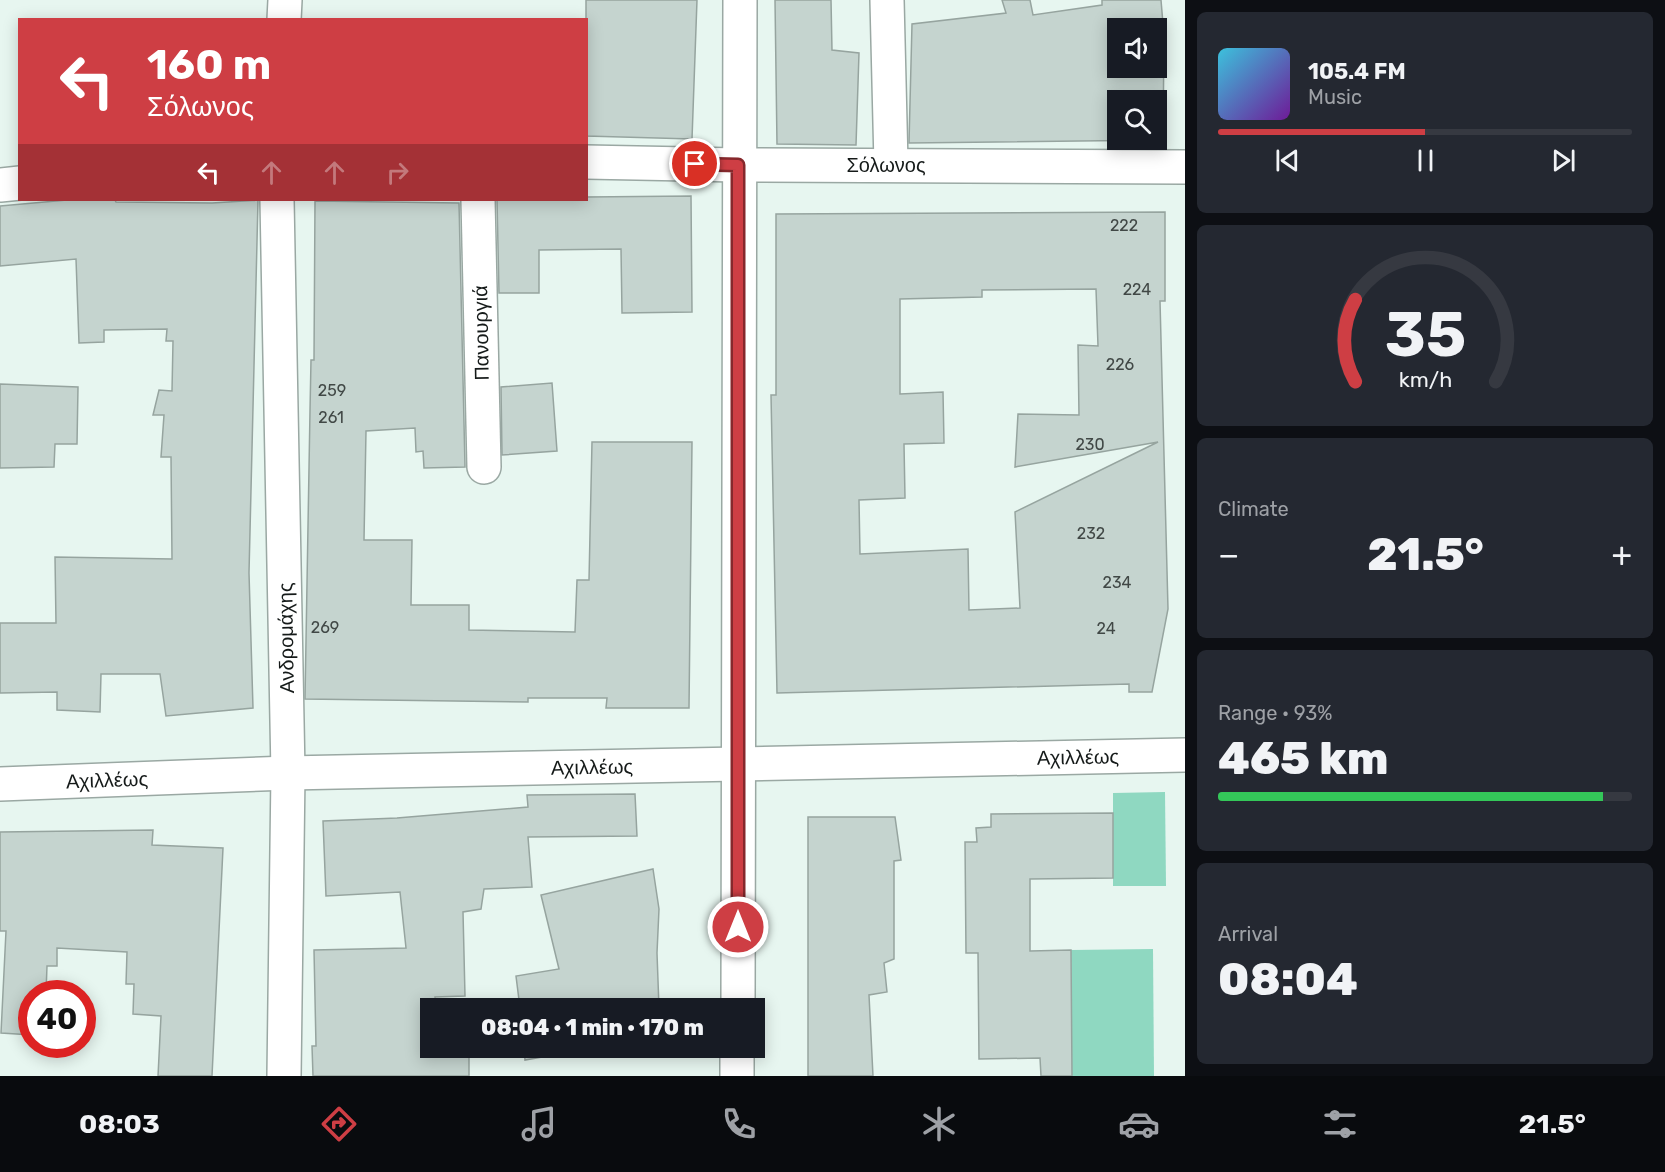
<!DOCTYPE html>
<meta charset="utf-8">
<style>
:root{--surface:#171b24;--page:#242831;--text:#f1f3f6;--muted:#9ea1a6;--line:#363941;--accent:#ce3e44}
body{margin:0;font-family:Rubik,sans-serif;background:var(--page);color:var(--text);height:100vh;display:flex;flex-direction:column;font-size:22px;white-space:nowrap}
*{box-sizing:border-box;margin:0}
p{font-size:20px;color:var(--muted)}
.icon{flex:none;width:33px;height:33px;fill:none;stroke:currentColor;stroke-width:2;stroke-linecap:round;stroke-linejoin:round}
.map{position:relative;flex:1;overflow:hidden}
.panel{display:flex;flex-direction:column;gap:12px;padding:12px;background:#0d0f14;width:480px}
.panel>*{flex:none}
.top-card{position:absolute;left:18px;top:18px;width:570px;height:183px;border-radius:0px;box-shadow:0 3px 15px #0003;background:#ce3e44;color:#fff;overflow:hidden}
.controls{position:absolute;left:1107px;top:18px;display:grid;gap:12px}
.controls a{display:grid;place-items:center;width:60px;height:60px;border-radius:0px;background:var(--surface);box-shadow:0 3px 15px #0003;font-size:30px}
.speed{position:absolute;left:18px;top:980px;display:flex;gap:12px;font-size:30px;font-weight:700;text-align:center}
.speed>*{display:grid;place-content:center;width:78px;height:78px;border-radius:50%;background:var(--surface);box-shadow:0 3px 15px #0003;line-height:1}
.speed .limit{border:9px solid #d22;background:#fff;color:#111}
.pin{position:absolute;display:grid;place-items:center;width:51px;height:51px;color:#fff;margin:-26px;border:3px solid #fff;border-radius:50%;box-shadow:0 2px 6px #0007}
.me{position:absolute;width:66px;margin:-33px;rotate:0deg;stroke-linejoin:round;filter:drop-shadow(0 0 4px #0008)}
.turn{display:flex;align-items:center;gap:21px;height:126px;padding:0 30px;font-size:27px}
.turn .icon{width:78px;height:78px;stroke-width:2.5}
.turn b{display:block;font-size:42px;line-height:51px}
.lanes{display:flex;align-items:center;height:57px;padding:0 30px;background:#0003;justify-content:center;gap:30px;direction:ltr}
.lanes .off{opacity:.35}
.big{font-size:45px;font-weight:800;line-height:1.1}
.panel .widget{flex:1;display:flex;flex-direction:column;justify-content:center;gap:9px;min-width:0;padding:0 21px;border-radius:9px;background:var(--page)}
.panel .dial{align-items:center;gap:0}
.dial svg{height:156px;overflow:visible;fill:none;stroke:var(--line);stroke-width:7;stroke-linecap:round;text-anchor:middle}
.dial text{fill:var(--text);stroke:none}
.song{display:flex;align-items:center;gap:18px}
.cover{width:72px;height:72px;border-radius:9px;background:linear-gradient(135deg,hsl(190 70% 55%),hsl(280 70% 35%))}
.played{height:6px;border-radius:3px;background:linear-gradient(90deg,var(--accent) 50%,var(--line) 50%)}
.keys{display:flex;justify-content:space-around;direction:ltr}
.heat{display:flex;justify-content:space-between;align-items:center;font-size:33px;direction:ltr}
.charge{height:9px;border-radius:4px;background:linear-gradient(90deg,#34c759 93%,var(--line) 0)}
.trip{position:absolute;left:420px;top:998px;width:345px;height:60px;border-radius:0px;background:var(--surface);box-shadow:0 3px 15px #0003;font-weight:800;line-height:60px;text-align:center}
.tab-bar{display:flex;height:96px;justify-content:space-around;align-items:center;background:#090b0e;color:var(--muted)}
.tab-bar .icon{width:42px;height:42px}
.tab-bar .selected{color:var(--accent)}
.tab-bar b{font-size:27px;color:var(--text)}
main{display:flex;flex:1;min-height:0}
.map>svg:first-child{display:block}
</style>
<main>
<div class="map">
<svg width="1185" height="1076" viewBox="0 0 1185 1076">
<rect width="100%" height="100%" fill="#e7f6f0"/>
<!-- green -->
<g fill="#8fd8c1">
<polygon points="1165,792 1166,886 1113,886 1113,793"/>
<polygon points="1153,949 1154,1076 1072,1076 1071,950"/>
</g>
<!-- building -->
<g fill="#c5d4cf" stroke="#96a49f" stroke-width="1.5" fill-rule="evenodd">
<polygon points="586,0 697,0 692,139 586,136"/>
<polygon points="775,0 831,0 832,50 859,53 856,145 777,144"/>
<path d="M1002,0H1030L1033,15L1102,5V0H1161L1164,36L1163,140L909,143L912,24L1006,13ZM1118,28H1156V68H1118ZM1118,100H1156V140H1118Z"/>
<polygon points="691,196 692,312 622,313 621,249 539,250 539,293 499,293 497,200 586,200 586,197"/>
<polygon points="67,200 115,200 116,202 212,203 258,200 249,573 253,708 166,716 160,674 101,674 100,712 57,710 57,692 0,693 0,623 56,623 55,557 172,559 171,457 161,457 164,415 153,415 159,390 172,391 173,341 166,341 167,329 104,330 104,342 79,343 76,259 0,266 0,206"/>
<polygon points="315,201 459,203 465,467 424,468 423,451 416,452 415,428 366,431 364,540 412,540 411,605 469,605 469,630 575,632 577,580 589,580 592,442 692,442 689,708 606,708 607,698 528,698 528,702 305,699 310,411 311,360 314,360"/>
<path d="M1165,212V301H1160L1168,609L1152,692H1129V684L777,693L771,395H776V214ZM1096,289L1098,346L1078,345L1079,415L1018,414L1015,467L1158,442L1015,512L1020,608L969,610L968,549L860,554L859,500L905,498L904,444L944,443L943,392L900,394V299L982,297V290Z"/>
<polygon points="552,383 557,451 502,455 501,387"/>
<polygon points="0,384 78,387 77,444 55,444 54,467 0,468"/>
<polygon points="635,794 637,836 528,837 532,887 484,889 481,909 463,912 465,996 435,997 436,1008 430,1008 430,1047 469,1047 469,1076 313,1076 312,1046 316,1046 314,950 406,948 400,892 326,896 323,821 397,818 528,807 527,795"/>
<polygon points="1113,813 1113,878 1030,879 1030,951 1071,950 1072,1076 1041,1076 1040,1058 979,1059 978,953 966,953 965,842 977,842 976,828 991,827 991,814"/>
<polygon points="808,817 895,817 901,860 894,861 894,959 884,963 887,992 869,995 873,1076 808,1076"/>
<polygon points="153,830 152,845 223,848 212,1076 158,1076 161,1016 133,1014 134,984 126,984 127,952 57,948 57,966 47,966 46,993 32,993 32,1035 1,1033 6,931 0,931 0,832"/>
<polygon points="653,869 659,909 657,953 659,1008 520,1008 516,976 559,969 541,895"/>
<polygon points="524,1047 564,1047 565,1053 525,1060"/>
</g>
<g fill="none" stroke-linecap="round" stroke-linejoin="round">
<defs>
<g id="minor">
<polyline points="887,0 891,164"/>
<polyline points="284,20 285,0"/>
<polyline points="586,162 738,165 1185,167"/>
<polyline points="0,185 20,183"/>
<polyline points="277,200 288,773 284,1076"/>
<polyline points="478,200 484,467"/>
<polyline points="0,784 288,773 1185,755"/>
<polyline points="738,1008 740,0"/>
<polyline points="737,1076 737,1047"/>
</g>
</defs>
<!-- minor casing -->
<use href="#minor" stroke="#9aa8a3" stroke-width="36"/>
<!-- minor -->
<use href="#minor" stroke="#fff" stroke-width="33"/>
</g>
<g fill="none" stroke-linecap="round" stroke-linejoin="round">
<defs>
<polyline id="route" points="695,164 738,165 738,927"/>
</defs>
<!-- route casing -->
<use href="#route" stroke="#86282c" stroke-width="15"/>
<!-- route -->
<use href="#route" stroke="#ce3e44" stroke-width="10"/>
</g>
<g text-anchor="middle" stroke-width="6" stroke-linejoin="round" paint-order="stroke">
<!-- number labels -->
<g font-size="16" fill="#414846">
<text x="1124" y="231">222</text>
<text x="1137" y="295">224</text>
<text x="1120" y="370">226</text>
<text x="332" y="396">259</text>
<text x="331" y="423">261</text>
<text x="1090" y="450">230</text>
<text x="1091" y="539">232</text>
<text x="1117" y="588">234</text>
<text x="325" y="633">269</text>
<text x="1106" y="634">24</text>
</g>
<!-- street labels -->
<g font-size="20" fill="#151a19" stroke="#fff">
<text x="886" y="172">Σόλωνος</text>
<text transform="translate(481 333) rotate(-91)" y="7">Πανουργιά</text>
<text transform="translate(286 638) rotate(-91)" y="7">Ανδρομάχης</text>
<text transform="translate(1078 757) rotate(-1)" y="7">Αχιλλέως</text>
<text transform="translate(592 767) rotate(-1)" y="7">Αχιλλέως</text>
<text transform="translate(107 780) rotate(-2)" y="7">Αχιλλέως</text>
</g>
</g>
</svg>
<div class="controls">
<a><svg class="icon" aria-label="sound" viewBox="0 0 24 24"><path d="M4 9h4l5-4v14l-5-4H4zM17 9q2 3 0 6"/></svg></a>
<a><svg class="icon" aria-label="search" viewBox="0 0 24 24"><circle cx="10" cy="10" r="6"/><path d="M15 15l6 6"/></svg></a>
</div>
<div class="speed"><div class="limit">40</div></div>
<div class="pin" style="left:695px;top:164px;background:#d93025"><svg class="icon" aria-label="arrive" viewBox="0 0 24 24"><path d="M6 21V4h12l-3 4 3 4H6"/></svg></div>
<svg class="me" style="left:738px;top:927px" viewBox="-20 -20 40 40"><circle r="17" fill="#ce3e44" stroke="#fff" stroke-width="3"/><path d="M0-11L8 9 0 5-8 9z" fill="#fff"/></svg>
<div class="trip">08:04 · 1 min · 170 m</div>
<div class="top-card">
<div class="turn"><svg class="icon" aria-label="left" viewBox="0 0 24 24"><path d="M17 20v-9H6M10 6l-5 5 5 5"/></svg><div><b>160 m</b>Σόλωνος</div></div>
<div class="lanes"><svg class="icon" aria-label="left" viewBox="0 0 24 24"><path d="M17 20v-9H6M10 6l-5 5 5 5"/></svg><svg class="icon off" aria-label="ahead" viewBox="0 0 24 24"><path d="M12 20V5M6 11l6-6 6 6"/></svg><svg class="icon off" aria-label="ahead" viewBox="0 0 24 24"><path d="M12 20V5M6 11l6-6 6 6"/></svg><svg class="icon off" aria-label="right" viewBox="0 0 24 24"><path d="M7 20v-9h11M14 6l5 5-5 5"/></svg></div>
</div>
</div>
<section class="panel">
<div class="widget">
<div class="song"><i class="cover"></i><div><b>105.4 FM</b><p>Music</p></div></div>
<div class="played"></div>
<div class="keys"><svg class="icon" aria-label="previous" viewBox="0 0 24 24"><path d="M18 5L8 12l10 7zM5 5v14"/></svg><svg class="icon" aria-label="pause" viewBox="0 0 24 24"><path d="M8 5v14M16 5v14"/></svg><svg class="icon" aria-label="next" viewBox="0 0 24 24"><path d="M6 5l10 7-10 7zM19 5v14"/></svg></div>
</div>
<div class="widget dial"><svg viewBox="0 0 100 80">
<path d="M14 69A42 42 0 1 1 86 69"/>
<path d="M14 69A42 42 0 0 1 14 27" stroke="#ce3e44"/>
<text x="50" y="56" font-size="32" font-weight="700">35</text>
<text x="50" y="72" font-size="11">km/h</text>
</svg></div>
<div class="widget"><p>Climate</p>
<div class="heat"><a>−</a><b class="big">21.5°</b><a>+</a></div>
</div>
<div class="widget"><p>Range · 93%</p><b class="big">465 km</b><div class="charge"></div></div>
<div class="widget"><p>Arrival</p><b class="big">08:04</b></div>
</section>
</main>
<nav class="tab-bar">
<b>08:03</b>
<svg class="icon selected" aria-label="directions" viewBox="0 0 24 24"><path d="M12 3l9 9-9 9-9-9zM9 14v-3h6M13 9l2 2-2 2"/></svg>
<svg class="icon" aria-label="music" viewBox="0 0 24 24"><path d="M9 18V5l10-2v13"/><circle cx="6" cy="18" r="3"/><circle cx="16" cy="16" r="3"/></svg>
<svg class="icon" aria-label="phone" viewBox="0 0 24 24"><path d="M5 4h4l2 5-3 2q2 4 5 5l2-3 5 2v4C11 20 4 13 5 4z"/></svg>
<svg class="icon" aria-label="climate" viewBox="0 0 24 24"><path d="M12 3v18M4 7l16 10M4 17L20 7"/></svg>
<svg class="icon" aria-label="car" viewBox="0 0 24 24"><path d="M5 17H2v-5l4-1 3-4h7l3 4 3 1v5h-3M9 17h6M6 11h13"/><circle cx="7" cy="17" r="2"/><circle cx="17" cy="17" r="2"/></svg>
<svg class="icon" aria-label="filters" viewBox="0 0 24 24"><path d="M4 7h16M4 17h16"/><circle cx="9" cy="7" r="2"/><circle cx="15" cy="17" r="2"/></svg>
<b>21.5°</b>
</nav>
